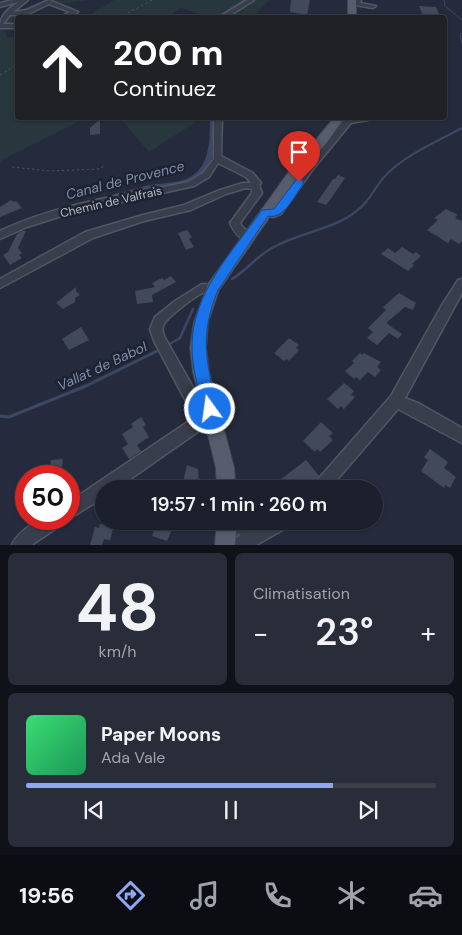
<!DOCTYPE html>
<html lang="fr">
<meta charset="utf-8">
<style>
:root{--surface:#1c202d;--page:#292d39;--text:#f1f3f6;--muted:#a0a3aa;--line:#3a3e49;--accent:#8fa7f2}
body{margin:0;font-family:"DM Sans",sans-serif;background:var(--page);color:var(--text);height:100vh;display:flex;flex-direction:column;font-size:19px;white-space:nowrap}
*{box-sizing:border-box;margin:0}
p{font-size:16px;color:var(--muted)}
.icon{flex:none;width:28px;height:28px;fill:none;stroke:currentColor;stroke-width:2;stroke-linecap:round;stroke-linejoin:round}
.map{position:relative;height:545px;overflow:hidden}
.panel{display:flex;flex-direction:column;gap:8px;padding:8px;background:#0f1219;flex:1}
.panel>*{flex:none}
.top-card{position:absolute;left:15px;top:15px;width:432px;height:105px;border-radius:5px;box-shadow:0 1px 4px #0004,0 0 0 1px var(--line);background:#202124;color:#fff;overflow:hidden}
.speed{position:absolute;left:15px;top:465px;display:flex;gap:10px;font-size:25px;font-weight:700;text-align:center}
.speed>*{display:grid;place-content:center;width:65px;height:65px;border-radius:50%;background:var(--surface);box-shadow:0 1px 4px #0004,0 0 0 1px var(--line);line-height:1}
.speed .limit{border:8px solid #d22;background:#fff;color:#111}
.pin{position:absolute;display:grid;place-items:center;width:42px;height:42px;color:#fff;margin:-51px -21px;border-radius:50% 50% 50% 0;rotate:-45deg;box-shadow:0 0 5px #0007}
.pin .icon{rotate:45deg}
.me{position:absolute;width:55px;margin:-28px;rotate:346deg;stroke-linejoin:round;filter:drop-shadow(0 0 4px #0008)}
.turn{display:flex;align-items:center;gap:18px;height:105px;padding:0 15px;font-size:22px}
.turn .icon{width:65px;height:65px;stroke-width:2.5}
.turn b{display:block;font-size:35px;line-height:42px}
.big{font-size:38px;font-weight:600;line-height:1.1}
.panel .widget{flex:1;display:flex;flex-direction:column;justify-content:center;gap:8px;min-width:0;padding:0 18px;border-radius:8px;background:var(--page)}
.panel .dial{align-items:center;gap:0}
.dial b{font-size:65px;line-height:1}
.song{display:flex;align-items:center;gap:15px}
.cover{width:60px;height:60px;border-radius:8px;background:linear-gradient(135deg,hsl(140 70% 55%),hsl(150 70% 35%))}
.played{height:5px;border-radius:2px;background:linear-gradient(90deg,var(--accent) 75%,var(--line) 75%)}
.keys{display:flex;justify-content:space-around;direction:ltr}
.heat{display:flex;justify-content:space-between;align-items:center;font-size:28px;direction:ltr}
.panel .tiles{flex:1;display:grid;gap:8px;grid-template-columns:1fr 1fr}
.widget:last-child{grid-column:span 2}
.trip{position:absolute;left:95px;top:480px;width:288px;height:50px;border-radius:25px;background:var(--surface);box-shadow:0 1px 4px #0004,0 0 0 1px var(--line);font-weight:600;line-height:50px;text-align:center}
.menu{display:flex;height:80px;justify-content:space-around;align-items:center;background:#0b0d12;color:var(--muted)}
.menu .icon{width:35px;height:35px}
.menu .active{color:var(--accent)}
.menu b{font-size:22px;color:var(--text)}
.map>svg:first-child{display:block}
</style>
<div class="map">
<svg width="462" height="545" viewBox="0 0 462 545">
<rect width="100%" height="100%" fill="#252b3c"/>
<!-- green -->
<g fill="#27373d">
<polygon points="47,0 89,0 42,6 3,26 7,38 17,36 18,118 86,118 2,160 0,163 0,18"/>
<polygon points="114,0 270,0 252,17 209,17 181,8 168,17 85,18"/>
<polygon points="120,118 202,118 149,152"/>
</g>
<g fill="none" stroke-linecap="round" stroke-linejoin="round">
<!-- stream-far3 -->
<g stroke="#3b4764" stroke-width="1">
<polyline points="444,0 445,6 462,20"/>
<polyline points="18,12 46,0"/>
<polyline points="462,33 460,35 462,43"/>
</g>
<!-- stream-far2 -->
<path stroke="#3b4764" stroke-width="2" d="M365,203C373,194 378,183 386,175C407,154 436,142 462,128"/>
<!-- stream-far1 -->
<g stroke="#3b4764" stroke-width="2.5">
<path d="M232,279C247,270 257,256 272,248C303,230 342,230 366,202"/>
<polyline points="166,346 180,338 193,309"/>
<polyline points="155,352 161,349"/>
</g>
<!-- stream -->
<polyline stroke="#3b4764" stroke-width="3" points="0,416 9,417 86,386 157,351"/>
<!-- canal -->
<g fill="#3b4764" fill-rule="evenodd">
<polygon points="243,0 248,0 220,18 214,18"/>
<path d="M210,118H216C216,143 216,174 188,183C177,187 166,187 154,189C142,191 130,196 117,198H114L113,196L114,194C128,191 142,186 156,184C165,183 174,183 183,180C210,172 210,142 210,118Z"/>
</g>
</g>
<!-- building -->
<g fill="#41495b">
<polygon points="291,0 310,0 307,15 290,12"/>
<polygon points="419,6 436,7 440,16 423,16"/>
<polygon points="100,119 100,134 90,135 90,128"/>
<polygon points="338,175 345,178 330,200 326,205 317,202 333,179 335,179"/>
<polygon points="11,200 13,202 16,201 22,208 0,217 0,207"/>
<polygon points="446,209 458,215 455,218 462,221 462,241 459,244 451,239 448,243 427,230 438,220 434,218"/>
<polygon points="187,230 192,237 189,239 194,247 186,250 178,233"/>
<polygon points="22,231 26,231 18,248 22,253 19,255 22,258 10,265 3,255 8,252 17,234"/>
<polygon points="402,247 413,254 416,252 421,256 412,264 414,265 408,271 381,254 388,248 395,253"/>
<polygon points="171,276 176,282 152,295 153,302 137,304 135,291 155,287 152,283 162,278 164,280"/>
<polygon points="76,287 76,291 80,295 75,298 75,302 63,309 56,303"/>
<polygon points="399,293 416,303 413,310 405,307 386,323 402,334 398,339 389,333 377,345 367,338 373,332 368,328 386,310 383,307"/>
<polygon points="81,327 89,340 69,350 62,339"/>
<polygon points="289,338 299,345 296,348 299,350 289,361 287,359 284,361 274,353"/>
<polygon points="360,353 362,355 364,353 381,362 377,367 381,370 375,377 368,372 360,380 356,377 354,379 345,371 354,363 352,361"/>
<polygon points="344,383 354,391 351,395 355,397 344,409 341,406 338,409 327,399"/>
<polygon points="141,417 146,425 143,427 149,437 137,445 141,451 129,459 122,448 128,444 122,434 133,427 131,424"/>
<polygon points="321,422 333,433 329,436 333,440 320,452 317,449 315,452 303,441"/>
<polygon points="430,449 448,462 444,468 456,477 450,488 445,485 444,488 421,471 428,460 424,457"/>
<polygon points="63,459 61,476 48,476 51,460"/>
<polygon points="306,460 319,476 309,489 268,489"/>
<polygon points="187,465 198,469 199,489 185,489 187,483 183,482"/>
<polygon points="162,521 176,521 167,541 152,536 156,523 161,525"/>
<polygon points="100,524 114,526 110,540 104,539 102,545 90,545 95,527 99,528"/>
</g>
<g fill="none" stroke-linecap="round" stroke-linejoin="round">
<defs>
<g id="minor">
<path d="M13,0H28L13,12L27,10L49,0L78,12L67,18H58L70,12L49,4L26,15H10L3,24H18V28H0C0,14 8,10 18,2L0,7V3Z"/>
<polygon points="247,0 254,0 226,18 218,18"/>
<polygon points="355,0 361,0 360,3 376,6 373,8 355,5"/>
<path d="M214,118H222L221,156L253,173L261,183L259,185L262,193L240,223C243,230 250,231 253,237L252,240C240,242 234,232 230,223L252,193V189L246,188L226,194L191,210L144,221L93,238L0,288V279L85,232L143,215L184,205L220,190L243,183H251L246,177L218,163L209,177L194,186L68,214L27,227L0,239V231C58,203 126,195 188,182L203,173L214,159Z"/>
<polygon points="355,118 372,118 368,120 351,123 314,168 281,214 273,217 262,214 261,212 262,210 273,210 308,164 345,119"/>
<polygon points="462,279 462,293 405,398 420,404 462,428 462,443 398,409 329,489 311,489 314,484 391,396 442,305 458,280"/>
<path d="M202,284L217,285L219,288L217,291C213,293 209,292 205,292C197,294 168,317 164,324C161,328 163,332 164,336L204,407L206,415L199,431L116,489H104V497L69,519H68L69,502L189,421L192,415L190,409L154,341L150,329L155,317L175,301Z"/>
<path d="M41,519H64C60,529 41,537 32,545H12C17,533 30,525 41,519Z"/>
<polygon points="220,521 290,521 288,527 256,545 232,545 234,539 241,535 221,531 219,525"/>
</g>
<g id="major">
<rect x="348" y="0" width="8" height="18"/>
<polygon points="334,118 344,118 328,141 296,179 219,290 208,322 206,348 209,372 234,468 236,489 217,489 216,468 193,372 190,348 194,322 208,284 288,173"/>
<polygon points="217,521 237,521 235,545 215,545"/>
</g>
</defs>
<!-- minor casing -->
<use href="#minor" stroke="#515664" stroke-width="3"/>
<!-- major casing -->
<use href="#major" stroke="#424755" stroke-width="2"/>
<!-- path -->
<g stroke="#45545a" stroke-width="1" stroke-dasharray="2.5 2.5" stroke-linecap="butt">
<polyline points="119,18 152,0"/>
<polyline points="0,75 18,64"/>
<polyline points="12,167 50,171 99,169 104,166"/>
</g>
<!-- minor -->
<use href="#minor" fill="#393e4c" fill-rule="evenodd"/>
<!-- major -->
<use href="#major" fill="#575d6c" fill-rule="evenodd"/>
</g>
<!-- route -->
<path fill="#1a73e8" stroke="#114b97" d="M299,179L303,180V184C295,195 284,220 268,216L218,290C199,336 206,363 218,409L215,413L210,415L206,413L203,409C199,389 192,369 192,348C191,294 233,251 262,210L274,209L296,180Z"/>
<g text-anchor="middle" stroke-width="5" stroke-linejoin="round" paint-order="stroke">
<!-- street labels -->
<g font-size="12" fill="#b4b9c7" stroke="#1e2331">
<text transform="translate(111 202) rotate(-13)" y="4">Chemin de Valfrais</text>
</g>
<!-- water labels -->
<g font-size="14" font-style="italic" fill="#7d8cad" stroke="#1e2331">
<text transform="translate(125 180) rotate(-14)" y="5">Canal de Provence</text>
<text transform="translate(102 366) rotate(-25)" y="5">Vallat de Babol</text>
</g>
</g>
</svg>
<div class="speed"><div class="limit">50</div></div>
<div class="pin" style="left:299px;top:182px;background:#d93025"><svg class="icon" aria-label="arrive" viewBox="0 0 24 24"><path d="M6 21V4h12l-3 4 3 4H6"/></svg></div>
<svg class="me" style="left:210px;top:409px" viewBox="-20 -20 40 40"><circle r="17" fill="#1a73e8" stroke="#fff" stroke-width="3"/><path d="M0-11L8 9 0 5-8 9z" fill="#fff"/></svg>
<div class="trip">19:57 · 1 min · 260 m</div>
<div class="top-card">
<div class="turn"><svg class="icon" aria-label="ahead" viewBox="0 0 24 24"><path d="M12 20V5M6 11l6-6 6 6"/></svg><div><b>200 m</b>Continuez</div></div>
</div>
</div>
<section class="panel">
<div class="tiles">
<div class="widget dial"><b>48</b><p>km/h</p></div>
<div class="widget"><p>Climatisation</p>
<div class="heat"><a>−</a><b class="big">23°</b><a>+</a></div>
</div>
<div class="widget">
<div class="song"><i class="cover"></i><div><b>Paper Moons</b><p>Ada Vale</p></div></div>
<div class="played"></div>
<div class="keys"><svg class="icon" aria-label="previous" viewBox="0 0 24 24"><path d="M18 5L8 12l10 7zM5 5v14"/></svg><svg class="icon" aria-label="pause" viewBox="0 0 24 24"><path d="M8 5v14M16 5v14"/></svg><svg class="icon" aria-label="next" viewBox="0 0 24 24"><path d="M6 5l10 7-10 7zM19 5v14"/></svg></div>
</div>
</div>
</section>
<nav class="menu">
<b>19:56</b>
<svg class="icon active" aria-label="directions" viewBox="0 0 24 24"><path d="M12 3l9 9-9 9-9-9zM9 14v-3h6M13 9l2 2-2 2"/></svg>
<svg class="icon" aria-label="music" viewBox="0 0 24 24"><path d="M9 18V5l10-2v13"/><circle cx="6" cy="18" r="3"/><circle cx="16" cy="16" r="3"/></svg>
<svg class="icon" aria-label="phone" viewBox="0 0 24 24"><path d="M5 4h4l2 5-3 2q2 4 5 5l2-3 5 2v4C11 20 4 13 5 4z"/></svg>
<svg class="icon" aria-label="climate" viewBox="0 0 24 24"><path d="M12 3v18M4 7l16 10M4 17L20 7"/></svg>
<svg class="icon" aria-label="car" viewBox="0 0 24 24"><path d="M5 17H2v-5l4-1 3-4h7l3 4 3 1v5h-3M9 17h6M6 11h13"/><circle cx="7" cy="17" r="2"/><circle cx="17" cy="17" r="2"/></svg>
</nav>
